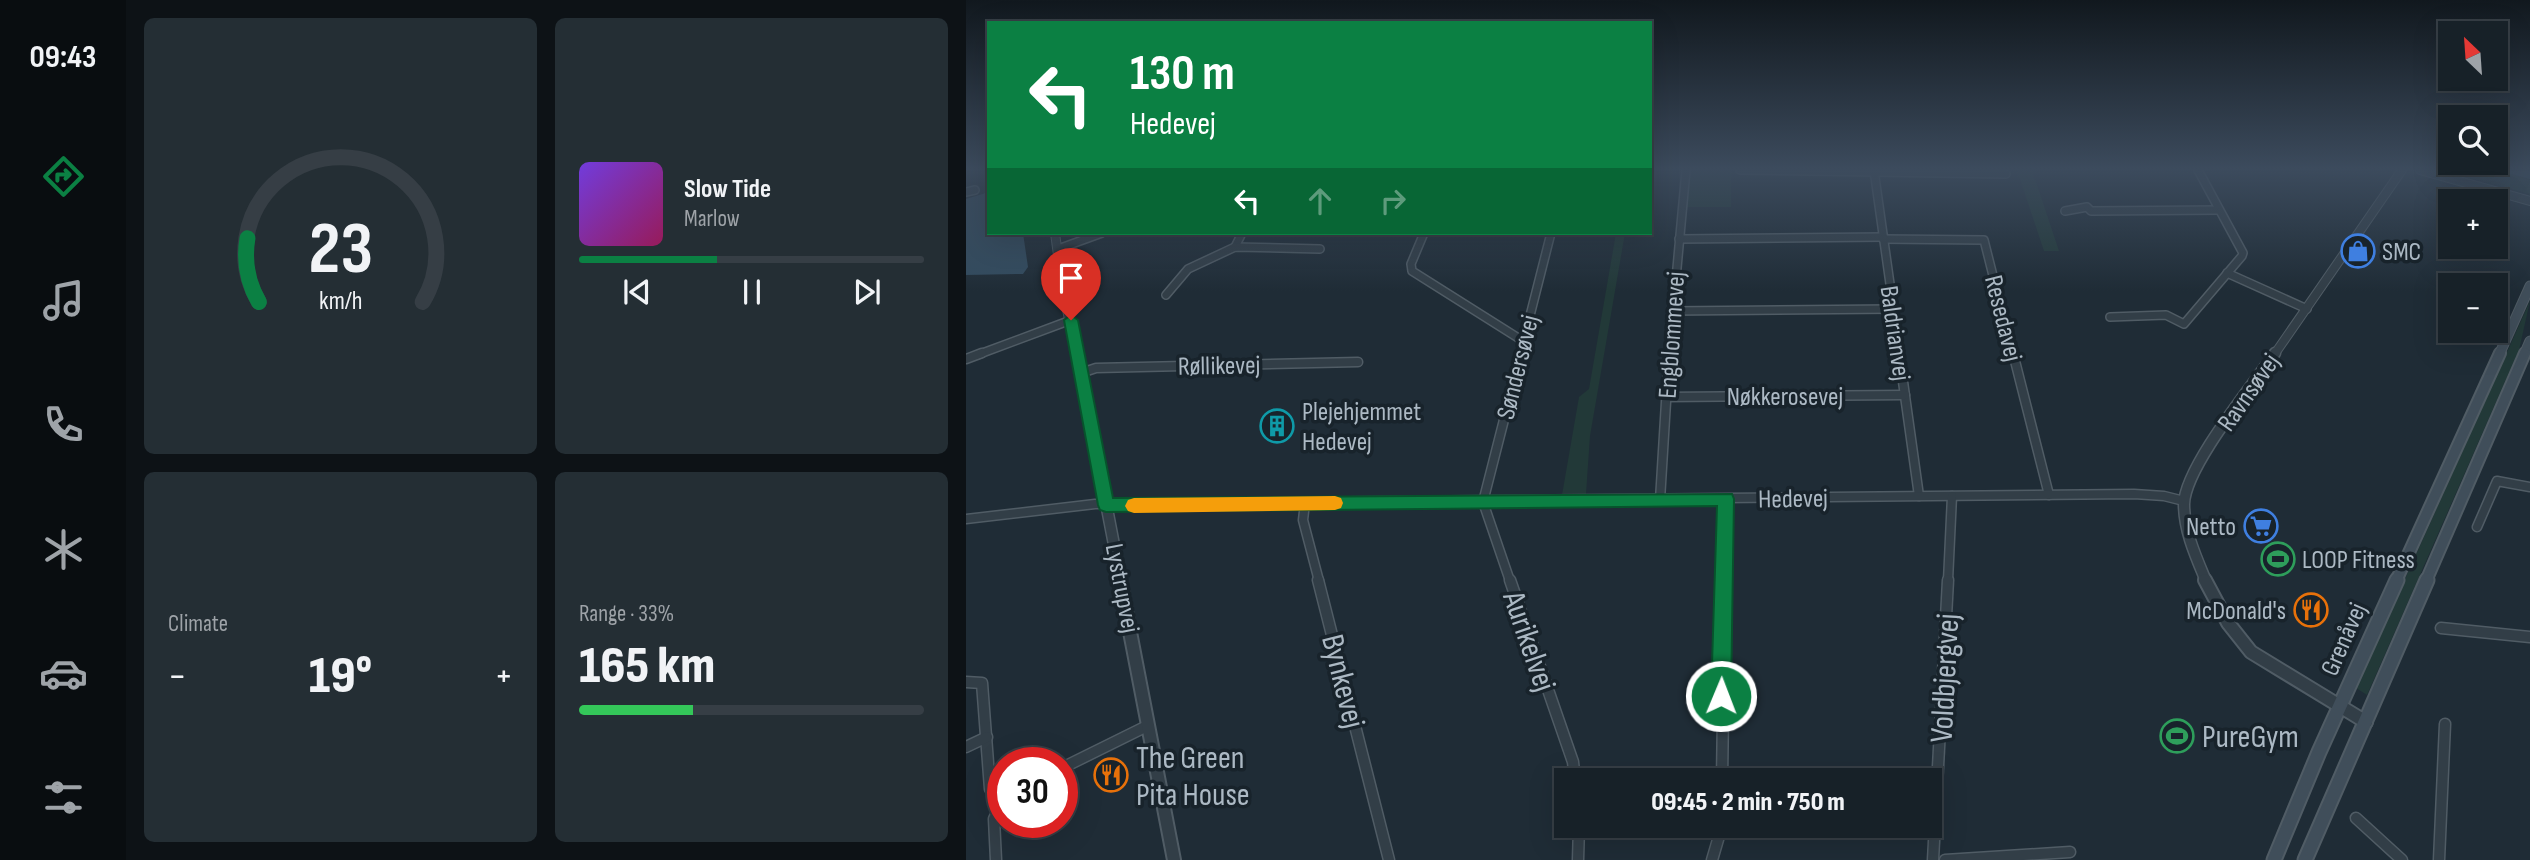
<!DOCTYPE html>
<meta charset="utf-8">
<style>
:root{--surface:#172128;--page:#242e34;--text:#f1f3f6;--muted:#9ea3a8;--line:#363e45;--accent:#0b8043}
body{margin:0;font-family:"Sofia Sans Condensed",sans-serif;background:var(--page);color:var(--text);height:100vh;display:flex;flex-direction:column;font-size:26px;white-space:nowrap}
*{box-sizing:border-box;margin:0}
p{font-size:23px;color:var(--muted)}
.icon{flex:none;width:38px;height:38px;fill:none;stroke:currentColor;stroke-width:2;stroke-linecap:round;stroke-linejoin:round}
.map{position:relative;flex:1;overflow:hidden}
.drawer{display:flex;flex-direction:column;gap:18px;padding:18px;background:#0d1216;width:840px}
.drawer>*{flex:none}
.banner{position:absolute;left:21px;top:21px;width:665px;height:214px;border-radius:0px;box-shadow:0 7px 28px #0002,0 0 0 2px var(--line);background:#0b8043;color:#fff;overflow:hidden}
.needle{width:46px;rotate:335deg}
.controls{position:absolute;left:1472px;top:21px;display:grid;gap:14px}
.controls a{display:grid;place-items:center;width:70px;height:70px;border-radius:0px;background:var(--surface);box-shadow:0 7px 28px #0002,0 0 0 2px var(--line);font-size:35px}
.speed{position:absolute;left:21px;top:747px;display:flex;gap:14px;font-size:35px;font-weight:700;text-align:center}
.speed>*{display:grid;place-content:center;width:91px;height:91px;border-radius:50%;background:var(--surface);box-shadow:0 7px 28px #0002,0 0 0 2px var(--line);line-height:1}
.speed .limit{border:10px solid #d22;background:#fff;color:#111}
.pin{position:absolute;display:grid;place-items:center;width:60px;height:60px;color:#fff;margin:-72px -30px;border-radius:50% 50% 50% 0;rotate:-45deg;box-shadow:0 0 7px #0007}
.pin .icon{rotate:45deg}
.me{position:absolute;width:77px;margin:-38px;rotate:1deg;stroke-linejoin:round;filter:drop-shadow(0 0 5px #0008)}
.turn{display:flex;align-items:center;gap:24px;height:147px;padding:0 28px;font-size:32px}
.turn .icon{width:91px;height:91px;stroke-width:2.5}
.turn b{display:block;font-size:49px;line-height:60px}
.lanes{display:flex;align-items:center;height:66px;padding:0 28px;background:#0003;justify-content:center;gap:35px;direction:ltr}
.lanes .off{opacity:.35}
.big{font-size:52px;font-weight:800;line-height:1.1}
.drawer .widget{flex:1;display:flex;flex-direction:column;justify-content:center;gap:10px;min-width:0;padding:0 24px;border-radius:10px;background:var(--page)}
.drawer .dial{align-items:center;gap:0}
.dial svg{height:182px;overflow:visible;fill:none;stroke:var(--line);stroke-width:7;stroke-linecap:round;text-anchor:middle}
.dial text{fill:var(--text);stroke:none}
.song{display:flex;align-items:center;gap:21px}
.cover{width:84px;height:84px;border-radius:10px;background:linear-gradient(135deg,hsl(260 70% 55%),hsl(330 70% 35%))}
.played{height:7px;border-radius:4px;background:linear-gradient(90deg,var(--accent) 40%,var(--line) 40%)}
.keys{display:flex;justify-content:space-around;direction:ltr}
.heat{display:flex;justify-content:space-between;align-items:center;font-size:38px;direction:ltr}
.charge{height:10px;border-radius:5px;background:linear-gradient(90deg,#34c759 33%,var(--line) 0)}
.drawer .tiles{flex:1;display:grid;gap:18px;grid-template-columns:repeat(2,1fr)}
.trip{position:absolute;left:588px;top:768px;width:388px;height:70px;border-radius:0px;background:var(--surface);box-shadow:0 7px 28px #0002,0 0 0 2px var(--line);font-weight:800;line-height:70px;text-align:center}
main{display:flex;flex:1;min-height:0}
.dock{display:flex;flex-direction:column;width:126px;justify-content:space-around;align-items:center;background:#090d10;color:var(--muted)}
.dock .icon{width:49px;height:49px}
.dock .active{color:var(--accent)}
.dock b{font-size:32px;color:var(--text)}
.map>svg:first-child{display:block}
</style>
<main>
<nav class="dock">
<b>09:43</b>
<svg class="icon active" aria-label="directions" viewBox="0 0 24 24"><path d="M12 3l9 9-9 9-9-9zM9 14v-3h6M13 9l2 2-2 2"/></svg>
<svg class="icon" aria-label="music" viewBox="0 0 24 24"><path d="M9 18V5l10-2v13"/><circle cx="6" cy="18" r="3"/><circle cx="16" cy="16" r="3"/></svg>
<svg class="icon" aria-label="phone" viewBox="0 0 24 24"><path d="M5 4h4l2 5-3 2q2 4 5 5l2-3 5 2v4C11 20 4 13 5 4z"/></svg>
<svg class="icon" aria-label="climate" viewBox="0 0 24 24"><path d="M12 3v18M4 7l16 10M4 17L20 7"/></svg>
<svg class="icon" aria-label="car" viewBox="0 0 24 24"><path d="M5 17H2v-5l4-1 3-4h7l3 4 3 1v5h-3M9 17h6M6 11h13"/><circle cx="7" cy="17" r="2"/><circle cx="17" cy="17" r="2"/></svg>
<svg class="icon" aria-label="filters" viewBox="0 0 24 24"><path d="M4 7h16M4 17h16"/><circle cx="9" cy="7" r="2"/><circle cx="15" cy="17" r="2"/></svg>
</nav>
<section class="drawer">
<div class="tiles">
<div class="widget dial"><svg viewBox="0 0 100 80">
<path d="M14 69A42 42 0 1 1 86 69"/>
<path d="M14 69A42 42 0 0 1 9 41" stroke="#0b8043"/>
<text x="50" y="56" font-size="32" font-weight="700">23</text>
<text x="50" y="72" font-size="11">km/h</text>
</svg></div>
<div class="widget">
<div class="song"><i class="cover"></i><div><b>Slow Tide</b><p>Marlow</p></div></div>
<div class="played"></div>
<div class="keys"><svg class="icon" aria-label="previous" viewBox="0 0 24 24"><path d="M18 5L8 12l10 7zM5 5v14"/></svg><svg class="icon" aria-label="pause" viewBox="0 0 24 24"><path d="M8 5v14M16 5v14"/></svg><svg class="icon" aria-label="next" viewBox="0 0 24 24"><path d="M6 5l10 7-10 7zM19 5v14"/></svg></div>
</div>
<div class="widget"><p>Climate</p>
<div class="heat"><a>−</a><b class="big">19°</b><a>+</a></div>
</div>
<div class="widget"><p>Range · 33%</p><b class="big">165 km</b><div class="charge"></div></div>
</div>
</section>
<div class="map">
<svg width="1564" height="860" viewBox="0 0 1564 860">
<rect width="100%" height="100%" fill="#1f2c36"/>
<!-- green -->
<g fill="#223938">
<polygon points="724,170 765,170 765,207 721,207"/>
<polygon points="1051,170 1070,170 1067,173 1093,251 1078,251"/>
<polygon points="1475,170 1531,170 1564,180 1564,194"/>
<polygon points="650,233 659,233 624,436 620,494 596,495 613,397 623,389"/>
<polygon points="1564,301 1553,350 1401,695 1390,688"/>
</g>
<!-- water -->
<polygon fill="#324b5e" points="23,192 23,233 57,233 62,267 57,274 0,275 0,199"/>
<g fill="none" stroke-linecap="round" stroke-linejoin="round">
<!-- river -->
<polygon fill="#324b5e" fill-rule="evenodd" points="1541,170 1564,171 1564,179 1542,173"/>
<defs>
<g id="minor-far2">
<polyline points="774,170 1040,174"/>
<polyline points="908,170 934,355"/>
<polyline points="0,192 9,190"/>
<polyline points="1099,211 1121,207 1125,211 1253,210"/>
<polyline points="458,233 445,264 446,271 557,341"/>
<polyline points="713,239 917,237"/>
<polyline points="917,239 1018,240 1047,355"/>
<polyline points="269,247 276,233"/>
<polyline points="92,249 136,233"/>
<polyline points="1261,273 1341,309"/>
<polyline points="200,295 222,269 269,247 354,249"/>
<polyline points="706,311 927,309"/>
<polyline points="1144,317 1200,315 1218,324 1276,256 1277,253 1232,170"/>
<polyline points="11,355 105,320"/>
<polyline points="554,355 585,233"/>
<polyline points="703,355 720,170"/>
</g>
<g id="minor-far1">
<polyline points="933,353 953,496"/>
<polyline points="1047,353 1083,495"/>
<polyline points="0,359 16,353"/>
<polyline points="115,373 130,368 392,362"/>
<polyline points="700,397 939,395"/>
<polyline points="694,500 703,353"/>
<polyline points="339,503 337,520 353,581"/>
<polyline points="0,519 129,504 1168,494 1198,496 1218,501"/>
<polyline points="1511,527 1531,481 1564,487"/>
<polyline points="544,581 517,502 555,353"/>
<polyline points="759,581 760,499"/>
<polyline points="982,581 986,496"/>
</g>
<g id="minor">
<polyline points="352,580 423,860"/>
<polyline points="544,580 607,762 609,780"/>
<polyline points="1475,628 1564,637"/>
<polyline points="0,682 16,683 24,789 35,803"/>
<polyline points="0,747 21,737"/>
<polyline points="96,768 181,726"/>
<polyline points="756,780 759,580"/>
<polyline points="1390,818 1436,860"/>
<polyline points="30,860 28,819 37,801"/>
<polyline points="612,860 613,826"/>
<polyline points="746,860 756,826"/>
<polyline points="967,860 982,580"/>
<polyline points="979,860 1104,852"/>
<polyline points="1473,860 1479,724"/>
</g>
<g id="tertiary-far2">
<polyline points="1454,170 1564,201"/>
<polyline points="89,233 97,292 111,355"/>
<polyline points="1308,355 1436,170"/>
</g>
<g id="tertiary-far1">
<polyline points="111,353 155,581"/>
<path d="M1240,581C1230,557 1218,531 1218,504C1219,467 1286,386 1309,353"/>
</g>
<g id="tertiary">
<polyline points="154,580 208,860"/>
<polyline points="1239,580 1262,623 1285,652 1400,722"/>
</g>
<g id="secondary-far2">
<polyline points="1533,355 1564,286"/>
<polyline points="1558,355 1564,341"/>
</g>
<g id="secondary-far1">
<polyline points="1430,581 1534,353"/>
<polyline points="1460,581 1559,353"/>
</g>
<g id="secondary">
<polyline points="1308,860 1353,752 1431,580"/>
<polyline points="1339,860 1461,580"/>
</g>
</defs>
<!-- minor-far2 casing -->
<use href="#minor-far2" stroke="#505c65" stroke-width="10"/>
<!-- minor-far1 casing -->
<use href="#minor-far1" stroke="#505c65" stroke-width="11"/>
<!-- minor casing -->
<use href="#minor" stroke="#505c65" stroke-width="13"/>
<!-- tertiary-far2 casing -->
<use href="#tertiary-far2" stroke="#505c65" stroke-width="10"/>
<!-- tertiary-far1 casing -->
<use href="#tertiary-far1" stroke="#505c65" stroke-width="13"/>
<!-- tertiary casing -->
<use href="#tertiary" stroke="#505c65" stroke-width="16"/>
<!-- secondary-far2 casing -->
<use href="#secondary-far2" stroke="#505c65" stroke-width="11"/>
<!-- secondary-far1 casing -->
<use href="#secondary-far1" stroke="#505c65" stroke-width="14"/>
<!-- secondary casing -->
<use href="#secondary" stroke="#505c65" stroke-width="17"/>
<!-- minor-far2 -->
<use href="#minor-far2" stroke="#323e47" stroke-width="7"/>
<!-- minor-far1 -->
<use href="#minor-far1" stroke="#323e47" stroke-width="8"/>
<!-- minor -->
<use href="#minor" stroke="#323e47" stroke-width="10"/>
<!-- tertiary-far2 -->
<use href="#tertiary-far2" stroke="#323e47" stroke-width="8"/>
<!-- tertiary-far1 -->
<use href="#tertiary-far1" stroke="#323e47" stroke-width="10"/>
<!-- tertiary -->
<use href="#tertiary" stroke="#323e47" stroke-width="12"/>
<!-- secondary-far2 -->
<use href="#secondary-far2" stroke="#404e5a" stroke-width="9"/>
<!-- secondary-far1 -->
<use href="#secondary-far1" stroke="#404e5a" stroke-width="10"/>
<!-- secondary -->
<use href="#secondary" stroke="#404e5a" stroke-width="13"/>
</g>
<!-- sky -->
<linearGradient id="sky" x2="0" y2="1"><stop stop-color="#11181e"/><stop offset="0.58" stop-color="#3c4b5d"/><stop offset="1" stop-color="#3c4b5d" stop-opacity="0"/></linearGradient>
<rect width="1564" height="291" fill="url(#sky)"/>
<!-- route -->
<polygon fill="#0b8043" stroke="#07532c" stroke-width="2" points="105,315 112,320 147,498 766,494 768,499 765,696 763,703 755,706 748,703 745,696 751,506 140,512 134,510 132,505 98,320"/>
<!-- slow -->
<polygon fill="#f59e0b" points="369,496 375,498 377,503 375,508 369,510 168,513 162,511 159,506 162,500 168,498"/>
<!-- icons -->
<defs>
<symbol id="shop-ring" viewBox="-11 -11 22 22"><circle r="9.5" fill="#18232b" stroke="#3f7fe0" stroke-width="1.5"/><path d="M-5-2.5h2.3a2.7 3.5 0 0 1 5.4 0H5L5.5 6h-11ZM-1.5-2.5h3a1.5 2.3 0 0 0-3 0Z" fill="#3f7fe0"/></symbol>
<symbol id="building-ring" viewBox="-11 -11 22 22"><circle r="9.5" fill="#18232b" stroke="#0f9aa8" stroke-width="1.5"/><path d="M-4-6H4V6H1V3H-1V6H-4ZM-2.5-4.3h1.7v1.8h-1.7ZM.8-4.3h1.7v1.8H.8ZM-2.5-1h1.7V.8h-1.7ZM.8-1h1.7V.8H.8Z" fill="#0f9aa8"/></symbol>
<symbol id="supermarket-ring" viewBox="-11 -11 22 22"><circle r="9.5" fill="#18232b" stroke="#3f7fe0" stroke-width="1.5"/><path d="M-6-5.5h2.5l.6 2H6L4.5 2H-2.5L-4.4-4H-6ZM-1.5 3.2a1.3 1.3 0 1 0 .1 0ZM3 3.2a1.3 1.3 0 1 0 .1 0Z" fill="#3f7fe0"/></symbol>
<symbol id="stadium-ring" viewBox="-11 -11 22 22"><circle r="9.5" fill="#18232b" stroke="#2e9e5b" stroke-width="1.5"/><path d="M0-5a6.5 5 0 1 0 0 10a6.5 5 0 1 0 0-10ZM-3.5-1.8h7v3.6h-7Z" fill="#2e9e5b"/></symbol>
<symbol id="restaurant-ring" viewBox="-11 -11 22 22"><circle r="9.5" fill="#18232b" stroke="#e8710a" stroke-width="1.5"/><path d="M-5-6h1v4h1v-4h1v4h1v-4h1v5L-1.5 .5V6h-2V.5L-5-1ZM5-6V6H3V1.5H1.5Q1.5-4 5-6Z" fill="#e8710a"/></symbol>
</defs>
<g fill-rule="evenodd">
<use href="#shop-ring" x="1373" y="232" width="38" height="38"/>
<use href="#building-ring" x="292" y="407" width="38" height="38"/>
<use href="#supermarket-ring" x="1276" y="507" width="38" height="38"/>
<use href="#stadium-ring" x="1293" y="540" width="38" height="38"/>
<use href="#restaurant-ring" x="1326" y="591" width="38" height="38"/>
<use href="#stadium-ring" x="1192" y="717" width="38" height="38"/>
<use href="#restaurant-ring" x="126" y="756" width="38" height="38"/>
</g>
<g text-anchor="middle" stroke-width="7" stroke-linejoin="round" paint-order="stroke">
<!-- poi labels -->
<g font-size="26" fill="#acb9c4" stroke="#18232b" text-anchor="start">
<text x="1416" y="260">SMC</text>
<text x="336" y="420">Plejehjemmet<tspan x="336" dy="30">Hedevej</tspan></text>
<text x="1270" y="535" text-anchor="end">Netto</text>
<text x="1336" y="568">LOOP Fitness</text>
<text x="1320" y="619" text-anchor="end">McDonald's</text>
</g>
<!-- street labels -->
<g font-size="26" fill="#acb9c4" stroke="#18232b">
<text transform="translate(1038 318) rotate(76)" y="9">Resedavej</text>
<text transform="translate(930 333) rotate(82)" y="9">Baldrianvej</text>
<text transform="translate(705 335) rotate(-86)" y="9">Engblommevej</text>
<text transform="translate(253 365) rotate(-1)" y="9">Røllikevej</text>
<text transform="translate(551 367) rotate(-76)" y="9">Søndersøvej</text>
<text transform="translate(1282 392) rotate(-55)" y="9">Ravnsøvej</text>
<text x="819" y="405">Nøkkerosevej</text>
<text transform="translate(827 498) rotate(-1)" y="9">Hedevej</text>
<text transform="translate(157 588) rotate(79)" y="9">Lystrupvej</text>
<text transform="translate(1377 639) rotate(-66)" y="9">Grenåvej</text>
</g>
<!-- near-street labels -->
<g font-size="32" fill="#acb9c4" stroke="#18232b">
<text transform="translate(564 641) rotate(71)" y="11">Aurikelvej</text>
<text transform="translate(978 678) rotate(-87)" y="11">Voldbjergvej</text>
<text transform="translate(378 681) rotate(76)" y="11">Bynkevej</text>
</g>
<!-- near-poi labels -->
<g font-size="32" fill="#acb9c4" stroke="#18232b" text-anchor="start">
<text x="1236" y="747">PureGym</text>
<text x="170" y="768">The Green<tspan x="170" dy="37">Pita House</tspan></text>
</g>
</g>
</svg>
<div class="controls">
<a><svg class="needle" viewBox="-14 -14 28 28"><path d="M0-13l5 13h-10z" fill="#e53935"/><path d="M0 13l5-13h-10z" fill="#9ea3a8"/></svg></a>
<a><svg class="icon" aria-label="search" viewBox="0 0 24 24"><circle cx="10" cy="10" r="6"/><path d="M15 15l6 6"/></svg></a>
<a>+</a>
<a>−</a>
</div>
<div class="speed"><div class="limit">30</div></div>
<div class="pin" style="left:105px;top:320px;background:#d93025"><svg class="icon" aria-label="arrive" viewBox="0 0 24 24"><path d="M6 21V4h12l-3 4 3 4H6"/></svg></div>
<svg class="me" style="left:755px;top:696px" viewBox="-20 -20 40 40"><circle r="17" fill="#0b8043" stroke="#fff" stroke-width="3"/><path d="M0-11L8 9 0 5-8 9z" fill="#fff"/></svg>
<div class="trip">09:45 · 2 min · 750 m</div>
<div class="banner">
<div class="turn"><svg class="icon" aria-label="left" viewBox="0 0 24 24"><path d="M17 20v-9H6M10 6l-5 5 5 5"/></svg><div><b>130 m</b>Hedevej</div></div>
<div class="lanes"><svg class="icon" aria-label="left" viewBox="0 0 24 24"><path d="M17 20v-9H6M10 6l-5 5 5 5"/></svg><svg class="icon off" aria-label="ahead" viewBox="0 0 24 24"><path d="M12 20V5M6 11l6-6 6 6"/></svg><svg class="icon off" aria-label="right" viewBox="0 0 24 24"><path d="M7 20v-9h11M14 6l5 5-5 5"/></svg></div>
</div>
</div>
</main>
